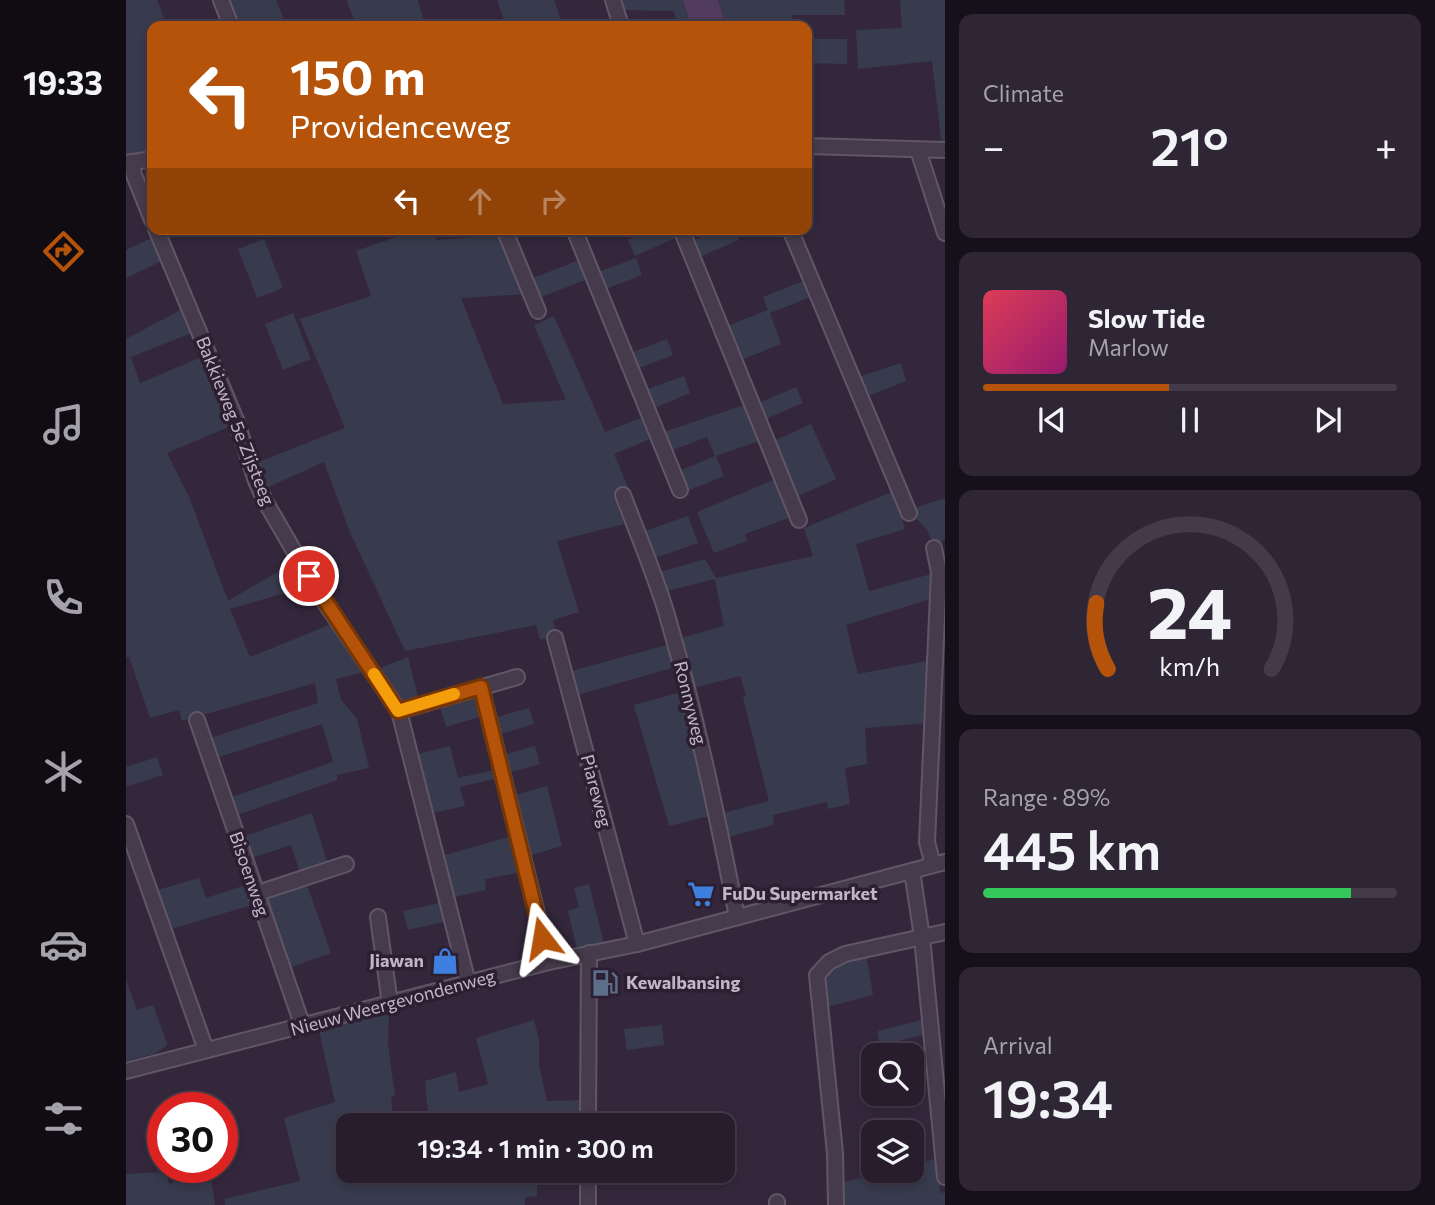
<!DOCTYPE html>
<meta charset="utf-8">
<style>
:root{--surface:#271d2d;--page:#2f2635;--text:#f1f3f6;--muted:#a4a2aa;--line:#433b49;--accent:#b45309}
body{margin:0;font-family:Commissioner,sans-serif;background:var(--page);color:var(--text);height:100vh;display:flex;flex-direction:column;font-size:26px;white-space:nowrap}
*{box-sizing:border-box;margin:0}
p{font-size:23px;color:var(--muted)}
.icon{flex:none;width:38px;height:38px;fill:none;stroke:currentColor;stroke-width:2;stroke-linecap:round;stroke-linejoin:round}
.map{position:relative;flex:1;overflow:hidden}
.side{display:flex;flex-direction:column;gap:14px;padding:14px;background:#151019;width:490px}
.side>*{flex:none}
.banner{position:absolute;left:21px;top:21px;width:665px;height:214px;border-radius:14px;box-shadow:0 4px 10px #0003,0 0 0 2px var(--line);background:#b45309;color:#fff;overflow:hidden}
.controls{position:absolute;left:735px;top:1043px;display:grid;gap:14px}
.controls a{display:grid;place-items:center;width:63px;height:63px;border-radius:14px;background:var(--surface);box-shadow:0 4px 10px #0003,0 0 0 2px var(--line);font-size:35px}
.speed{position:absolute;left:21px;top:1092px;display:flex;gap:14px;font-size:35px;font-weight:700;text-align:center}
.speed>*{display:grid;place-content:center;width:91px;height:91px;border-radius:50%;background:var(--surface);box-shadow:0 4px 10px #0003,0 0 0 2px var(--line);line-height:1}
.speed .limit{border:10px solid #d22;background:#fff;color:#111}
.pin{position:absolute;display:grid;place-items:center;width:60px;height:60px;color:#fff;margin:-30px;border:4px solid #fff;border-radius:50%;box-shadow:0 2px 7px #0007}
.me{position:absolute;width:77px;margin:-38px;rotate:346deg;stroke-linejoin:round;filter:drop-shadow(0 0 5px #0008)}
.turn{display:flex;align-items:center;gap:24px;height:147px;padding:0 28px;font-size:32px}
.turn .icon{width:91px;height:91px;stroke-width:2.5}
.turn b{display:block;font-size:49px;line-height:60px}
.lanes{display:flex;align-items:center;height:66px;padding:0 28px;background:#0003;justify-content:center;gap:35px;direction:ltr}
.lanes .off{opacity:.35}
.big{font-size:52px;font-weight:600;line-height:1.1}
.side .tile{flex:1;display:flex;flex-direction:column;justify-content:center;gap:10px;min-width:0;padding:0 24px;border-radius:14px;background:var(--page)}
.side .dial{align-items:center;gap:0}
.dial svg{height:182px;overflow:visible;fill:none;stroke:var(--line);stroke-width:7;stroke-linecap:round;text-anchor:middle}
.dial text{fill:var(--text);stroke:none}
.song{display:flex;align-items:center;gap:21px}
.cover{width:84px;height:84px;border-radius:10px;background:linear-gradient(135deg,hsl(350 70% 55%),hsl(320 70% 35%))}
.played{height:7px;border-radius:4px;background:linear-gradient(90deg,var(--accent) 45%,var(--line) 45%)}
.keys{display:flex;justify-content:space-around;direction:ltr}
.heat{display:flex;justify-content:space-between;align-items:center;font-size:38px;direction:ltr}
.charge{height:10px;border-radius:5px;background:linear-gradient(90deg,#34c759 89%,var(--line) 0)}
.trip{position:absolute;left:210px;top:1113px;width:399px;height:70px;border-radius:14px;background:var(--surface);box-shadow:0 4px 10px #0003,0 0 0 2px var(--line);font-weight:600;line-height:70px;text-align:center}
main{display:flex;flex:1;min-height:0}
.menu{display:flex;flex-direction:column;width:126px;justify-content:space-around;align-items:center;background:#100c12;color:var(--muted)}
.menu .icon{width:49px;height:49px}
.menu .on{color:var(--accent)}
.menu b{font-size:32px;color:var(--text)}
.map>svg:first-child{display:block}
</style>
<main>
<nav class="menu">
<b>19:33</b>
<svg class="icon on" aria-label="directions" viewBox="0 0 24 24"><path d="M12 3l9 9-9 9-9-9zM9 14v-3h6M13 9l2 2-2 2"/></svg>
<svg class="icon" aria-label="music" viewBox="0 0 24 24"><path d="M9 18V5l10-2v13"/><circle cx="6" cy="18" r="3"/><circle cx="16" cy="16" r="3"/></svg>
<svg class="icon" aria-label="phone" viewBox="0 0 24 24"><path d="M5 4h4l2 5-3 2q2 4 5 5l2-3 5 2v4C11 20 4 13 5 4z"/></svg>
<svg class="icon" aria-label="climate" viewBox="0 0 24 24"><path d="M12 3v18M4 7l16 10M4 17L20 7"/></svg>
<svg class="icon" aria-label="car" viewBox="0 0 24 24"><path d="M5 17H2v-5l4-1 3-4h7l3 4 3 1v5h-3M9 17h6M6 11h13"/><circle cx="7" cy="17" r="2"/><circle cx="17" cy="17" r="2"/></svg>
<svg class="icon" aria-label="filters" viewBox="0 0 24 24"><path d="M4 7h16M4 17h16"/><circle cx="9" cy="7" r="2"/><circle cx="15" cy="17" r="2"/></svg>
</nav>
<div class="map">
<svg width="819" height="1205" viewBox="0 0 819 1205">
<rect width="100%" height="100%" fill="#34273c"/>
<!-- green -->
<g fill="#383b4d">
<polygon points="0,0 31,0 41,26 26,26 26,155 0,159"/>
<polygon points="100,0 150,0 161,26 110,26"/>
<polygon points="220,0 292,0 299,26 231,26"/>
<polygon points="371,0 428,0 437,26 380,26"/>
<polygon points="490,0 557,0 565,26 552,26 548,11 493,10"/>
<polygon points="592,0 718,0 719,15 666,15 666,26 600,26"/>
<polygon points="774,0 819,0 819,148 816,148 806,61 732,69 730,30 776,28"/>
<polygon points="681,39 721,39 721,64 681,63"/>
<polygon points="293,229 306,229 311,240 378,235 401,294 335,298 377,404 440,400 408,325 428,316 479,432 520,416 529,437 488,454 503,489 487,495 498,524 431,541 453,612 427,620 431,635 414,640 410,625 279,651 224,532 198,462 138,489 130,463 219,428 174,319 245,296 230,251"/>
<polygon points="527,229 551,229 554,236 509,256 502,240"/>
<polygon points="594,229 608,229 613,240 571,258 564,242"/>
<polygon points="28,237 38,260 0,278 0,250"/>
<polygon points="138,239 157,288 131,298 112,249"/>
<polygon points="510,258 516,275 477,290 470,273"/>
<polygon points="456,259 464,278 410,299 402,280"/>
<polygon points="680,280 687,296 644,313 655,344 612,361 599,327 642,310 637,297"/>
<polygon points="58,308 68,332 5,357 14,383 78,356 107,425 41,453 64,499 102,601 170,561 183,586 104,609 124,657 208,623 242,671 210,679 215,700 231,719 243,768 211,775 211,780 106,817 100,799 207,762 196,724 87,759 81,739 192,703 189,683 56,721 53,710 24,718 3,657 0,657 0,339"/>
<polygon points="167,313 185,359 157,370 139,324"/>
<polygon points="541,339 547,355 508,370 502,354"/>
<polygon points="775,363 780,381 737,398 729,378"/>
<polygon points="558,376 564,393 524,410 516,391"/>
<polygon points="670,387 677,403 635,421 628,405"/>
<polygon points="621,404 636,440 590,456 598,476 559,492 551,472 589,456 581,437 542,452 535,433"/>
<polygon points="685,424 710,479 668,498 643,443"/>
<polygon points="650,479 665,517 619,534 621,541 588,553 571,512"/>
<polygon points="768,491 779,529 730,544 743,591 809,573 808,598 720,625 732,674 806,660 802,723 739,728 741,764 719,768 724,804 702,809 701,802 647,815 648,825 598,838 594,814 643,801 618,702 617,697 620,695 614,676 564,689 551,639 598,626 589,579 537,592 531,573 579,559 590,578 687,556 678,528"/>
<polygon points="819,498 819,539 809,547 801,530 785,512 785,509"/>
<polygon points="562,516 572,543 526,559 516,532"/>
<polygon points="544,644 549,667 448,696 442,672"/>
<polygon points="282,657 293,701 276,706 250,670"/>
<polygon points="559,691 587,815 543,826 508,705"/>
<polygon points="351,694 360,715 320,727 313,703"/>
<polygon points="403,708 408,724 371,735 367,718"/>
<polygon points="324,746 332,778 373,769 376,777 334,787 339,806 302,814 288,755"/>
<polygon points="409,746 414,764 382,773 377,755"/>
<polygon points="31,757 37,775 0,787 0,767"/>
<polygon points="421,786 436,846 399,857 386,796"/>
<polygon points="186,813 202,865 175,876 165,845 120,860 113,838"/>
<polygon points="387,836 397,872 359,879 360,890 323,898 312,857"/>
<polygon points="73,878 80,898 123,884 129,904 42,930 28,891"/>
<polygon points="179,879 205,953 158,970 138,893"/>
<polygon points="463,884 478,943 451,949 442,911 453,907 448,888"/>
<polygon points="317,902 322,921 282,930 277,911"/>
<polygon points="740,953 747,995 698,1008 697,978 702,969"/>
<polygon points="0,980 11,1010 27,1005 41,1043 40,1046 28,1054 0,1061"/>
<polygon points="263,1013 262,1044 269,1096 265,1097 268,1125 222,1125 222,1171 411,1171 411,1196 399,1197 399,1205 99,1205 98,1199 174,1181 158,1118 209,1102 193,1030"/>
<polygon points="799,1019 800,1034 753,1046 752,1031"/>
<polygon points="408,1020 413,1039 413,1066 421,1101 457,1100 457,1125 325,1125 323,1120 302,1112 299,1081 330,1072 333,1092 362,1084 350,1038"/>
<polygon points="536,1025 538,1045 501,1050 498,1029"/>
<polygon points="813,1158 814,1193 819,1192 819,1205 714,1205 714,1183 763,1171 786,1171 786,1165"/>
<polygon points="84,1170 89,1205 0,1205 0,1174 39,1172 43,1184"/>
</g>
<!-- water -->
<polygon fill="#513b5f" points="557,0 592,0 600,26 565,26"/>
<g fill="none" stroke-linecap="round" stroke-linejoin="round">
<defs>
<g id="minor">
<polyline points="95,0 105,26"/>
<polyline points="487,0 495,26"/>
<polyline points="681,146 819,150"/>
<polyline points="792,150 819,233"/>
<polyline points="6,162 8,175 26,220"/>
<polyline points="0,163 26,159"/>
<polyline points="30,229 110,420 130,481 139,501 193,594 273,711 342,983"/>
<polyline points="378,229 412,311"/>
<polyline points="448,229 554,490"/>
<polyline points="555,229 673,520"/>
<polyline points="664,229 783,513"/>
<path d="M497,495C512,535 529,574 541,615C570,714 591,815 611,917"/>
<polyline points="429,638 511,944"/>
<polyline points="355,687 423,962"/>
<polyline points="273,711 391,677"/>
<polyline points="71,720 177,1027"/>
<polyline points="0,824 80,1050"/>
<polyline points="807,865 801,842 813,572 808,548"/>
<polyline points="786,871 796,937 819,1177"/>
<polyline points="129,894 220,864"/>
<polyline points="252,917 264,1004"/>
<polyline points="0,1071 423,962 511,944 819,862"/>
<polyline points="462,1125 463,953"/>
<polyline points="462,1171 462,1205"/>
<polyline points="651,1202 651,1205"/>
<polyline points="710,1205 709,1153 691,975 703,962 719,954 819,932"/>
</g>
</defs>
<!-- minor casing -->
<use href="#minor" stroke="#615667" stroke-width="18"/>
<!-- minor -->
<use href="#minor" stroke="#453b4c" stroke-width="14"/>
</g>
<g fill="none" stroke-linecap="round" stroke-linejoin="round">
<defs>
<polyline id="route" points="183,576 272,711 355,687 416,938"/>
</defs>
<!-- route casing -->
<use href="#route" stroke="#753606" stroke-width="18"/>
<!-- route -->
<use href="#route" stroke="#b45309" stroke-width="12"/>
<!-- slow -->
<polyline stroke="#f59e0b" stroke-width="12" points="248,674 272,711 328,694"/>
</g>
<!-- icons -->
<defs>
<symbol id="supermarket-bare" viewBox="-9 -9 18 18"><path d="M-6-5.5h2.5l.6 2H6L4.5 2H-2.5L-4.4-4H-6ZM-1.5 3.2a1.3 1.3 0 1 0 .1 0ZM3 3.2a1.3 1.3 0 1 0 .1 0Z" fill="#3f7fe0" stroke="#2b1f31" stroke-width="2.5" paint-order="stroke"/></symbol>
<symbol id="shop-bare" viewBox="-9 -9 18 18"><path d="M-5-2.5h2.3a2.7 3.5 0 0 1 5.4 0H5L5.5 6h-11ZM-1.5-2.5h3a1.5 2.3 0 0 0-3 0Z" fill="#3f7fe0" stroke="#2b1f31" stroke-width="2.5" paint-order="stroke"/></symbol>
<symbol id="fuel-bare" viewBox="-9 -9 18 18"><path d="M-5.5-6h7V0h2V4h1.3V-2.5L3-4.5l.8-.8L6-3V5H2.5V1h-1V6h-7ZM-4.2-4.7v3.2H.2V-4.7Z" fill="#5c6f8a" stroke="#2b1f31" stroke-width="2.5" paint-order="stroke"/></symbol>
</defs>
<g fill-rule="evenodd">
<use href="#supermarket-bare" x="556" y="875" width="38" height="38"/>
<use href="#shop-bare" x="300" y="942" width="38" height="38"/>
<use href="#fuel-bare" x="460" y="964" width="38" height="38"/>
</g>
<g text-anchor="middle" stroke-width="7" stroke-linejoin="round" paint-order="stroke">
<!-- street labels -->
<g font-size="18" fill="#c1b6c7" stroke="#2b1f31">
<text transform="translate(109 421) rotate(68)" y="6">Bakkieweg 5e Zijsteeg</text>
<text transform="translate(564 703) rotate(76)" y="6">Ronnyweg</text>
<text transform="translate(470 791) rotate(75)" y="6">Piareweg</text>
<text transform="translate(123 874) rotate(71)" y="6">Bisoenweg</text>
<text transform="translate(267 1003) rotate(-15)" y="6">Nieuw Weergevondenweg</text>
</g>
<!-- poi labels -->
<g font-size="18" font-weight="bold" fill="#c1b6c7" stroke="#2b1f31" text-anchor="start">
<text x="596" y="900">FuDu Supermarket</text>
<text x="298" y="967" text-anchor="end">Jiawan</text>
<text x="500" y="989">Kewalbansing</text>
</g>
</g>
</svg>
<div class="controls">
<a><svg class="icon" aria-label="search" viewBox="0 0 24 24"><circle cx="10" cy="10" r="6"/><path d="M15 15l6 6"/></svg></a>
<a><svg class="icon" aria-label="layers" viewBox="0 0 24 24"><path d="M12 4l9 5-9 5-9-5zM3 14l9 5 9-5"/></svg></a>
</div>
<div class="speed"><div class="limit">30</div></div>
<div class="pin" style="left:183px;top:576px;background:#d93025"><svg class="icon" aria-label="arrive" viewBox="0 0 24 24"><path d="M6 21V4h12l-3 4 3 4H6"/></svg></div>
<svg class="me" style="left:416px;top:938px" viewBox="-20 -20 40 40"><path d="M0-17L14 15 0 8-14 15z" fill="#b45309" stroke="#fff" stroke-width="4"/></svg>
<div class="trip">19:34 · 1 min · 300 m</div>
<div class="banner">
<div class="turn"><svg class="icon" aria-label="left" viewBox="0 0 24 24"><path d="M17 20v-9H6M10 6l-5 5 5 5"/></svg><div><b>150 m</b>Providenceweg</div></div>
<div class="lanes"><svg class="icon" aria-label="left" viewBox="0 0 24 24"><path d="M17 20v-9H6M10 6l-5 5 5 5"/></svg><svg class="icon off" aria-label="ahead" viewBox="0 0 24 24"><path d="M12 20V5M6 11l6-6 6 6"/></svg><svg class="icon off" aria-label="right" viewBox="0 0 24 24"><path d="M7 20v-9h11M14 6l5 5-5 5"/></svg></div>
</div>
</div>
<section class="side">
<div class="tile"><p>Climate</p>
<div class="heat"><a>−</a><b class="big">21°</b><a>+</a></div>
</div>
<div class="tile">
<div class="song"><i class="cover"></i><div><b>Slow Tide</b><p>Marlow</p></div></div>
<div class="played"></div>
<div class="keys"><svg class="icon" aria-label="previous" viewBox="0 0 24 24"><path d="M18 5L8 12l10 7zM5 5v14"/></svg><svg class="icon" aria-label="pause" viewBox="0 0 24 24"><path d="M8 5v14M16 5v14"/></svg><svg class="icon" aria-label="next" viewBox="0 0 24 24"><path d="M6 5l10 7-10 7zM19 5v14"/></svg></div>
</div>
<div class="tile dial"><svg viewBox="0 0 100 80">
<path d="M14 69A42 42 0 1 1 86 69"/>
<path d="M14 69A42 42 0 0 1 9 40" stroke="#b45309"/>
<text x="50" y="56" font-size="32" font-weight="700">24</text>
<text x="50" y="72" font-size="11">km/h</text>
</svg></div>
<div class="tile"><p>Range · 89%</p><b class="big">445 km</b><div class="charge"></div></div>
<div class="tile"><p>Arrival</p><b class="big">19:34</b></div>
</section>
</main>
